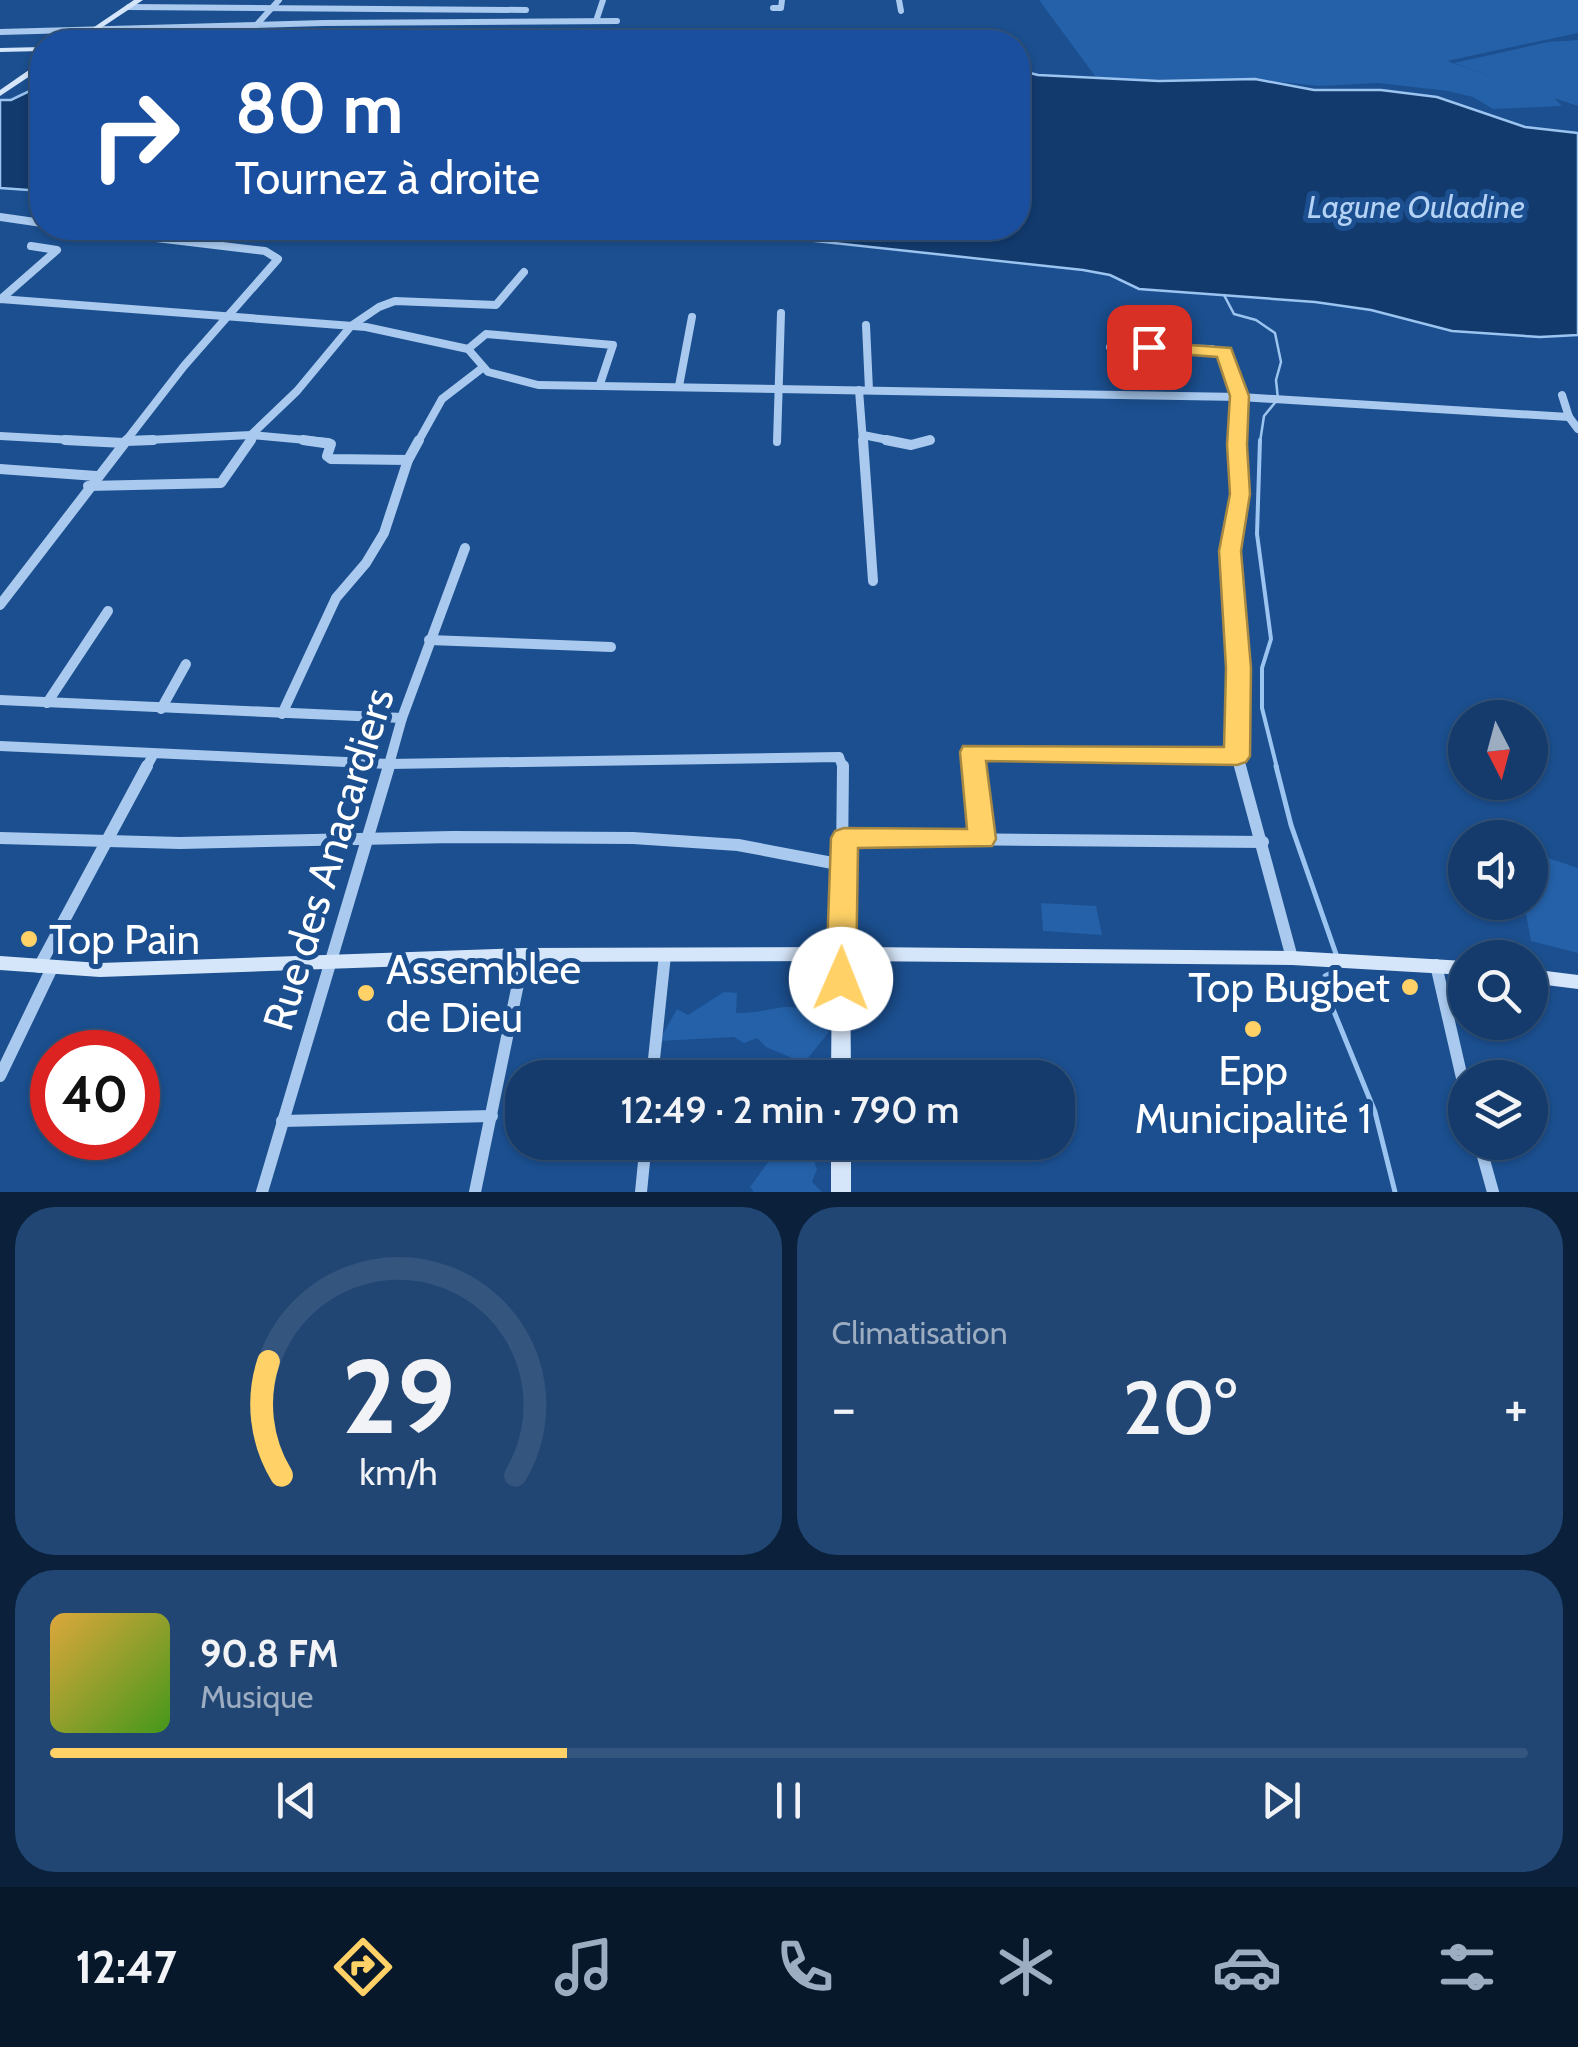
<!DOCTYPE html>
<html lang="fr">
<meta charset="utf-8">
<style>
:root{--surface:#143b6b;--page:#214673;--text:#f1f3f6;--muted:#9dadc1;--line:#33557e;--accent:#ffd166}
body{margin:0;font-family:Cabin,sans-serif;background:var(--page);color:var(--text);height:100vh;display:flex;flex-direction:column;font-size:38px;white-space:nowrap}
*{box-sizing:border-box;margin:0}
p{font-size:32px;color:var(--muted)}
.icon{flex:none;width:55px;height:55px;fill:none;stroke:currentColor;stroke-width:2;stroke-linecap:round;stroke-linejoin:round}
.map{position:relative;height:1192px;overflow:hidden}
.details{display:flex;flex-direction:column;gap:15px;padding:15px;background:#0b203b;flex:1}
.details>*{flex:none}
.banner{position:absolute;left:30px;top:30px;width:1000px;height:210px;border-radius:40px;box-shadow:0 2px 8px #0004,0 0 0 2px var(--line);background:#1a4fa0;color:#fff;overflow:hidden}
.needle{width:65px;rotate:174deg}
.fabs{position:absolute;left:1448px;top:700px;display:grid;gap:20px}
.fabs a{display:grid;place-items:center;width:100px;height:100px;border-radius:50%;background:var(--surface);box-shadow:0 2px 8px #0004,0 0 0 2px var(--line);font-size:50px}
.speed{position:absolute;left:30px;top:1030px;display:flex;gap:20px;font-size:50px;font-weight:700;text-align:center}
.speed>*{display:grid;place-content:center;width:130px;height:130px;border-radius:50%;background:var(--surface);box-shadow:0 2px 8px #0004,0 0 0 2px var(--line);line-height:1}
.speed .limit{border:15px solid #d22;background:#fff;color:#111}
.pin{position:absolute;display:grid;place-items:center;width:85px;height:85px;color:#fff;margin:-42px;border-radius:20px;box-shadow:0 5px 15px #0006}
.me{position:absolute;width:110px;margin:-55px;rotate:1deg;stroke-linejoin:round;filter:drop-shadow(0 0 8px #0008)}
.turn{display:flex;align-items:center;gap:35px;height:210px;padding:0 40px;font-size:45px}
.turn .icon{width:130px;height:130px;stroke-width:2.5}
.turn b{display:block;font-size:70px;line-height:85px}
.big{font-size:75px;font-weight:600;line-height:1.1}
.details .widget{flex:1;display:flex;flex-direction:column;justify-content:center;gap:15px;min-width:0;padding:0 35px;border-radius:40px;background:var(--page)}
.details .dial{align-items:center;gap:0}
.dial svg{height:260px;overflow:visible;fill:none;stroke:var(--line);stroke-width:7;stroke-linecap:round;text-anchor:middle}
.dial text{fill:var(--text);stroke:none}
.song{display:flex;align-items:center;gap:30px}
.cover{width:120px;height:120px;border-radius:15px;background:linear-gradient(135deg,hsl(40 70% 55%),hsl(100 70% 35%))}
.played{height:10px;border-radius:5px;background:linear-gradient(90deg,var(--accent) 35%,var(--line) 35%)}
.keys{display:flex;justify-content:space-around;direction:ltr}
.heat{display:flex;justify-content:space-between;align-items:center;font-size:55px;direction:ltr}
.details .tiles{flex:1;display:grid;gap:15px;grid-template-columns:1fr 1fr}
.widget:last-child{grid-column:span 2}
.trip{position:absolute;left:505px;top:1060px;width:570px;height:100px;border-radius:40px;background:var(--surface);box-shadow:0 2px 8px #0004,0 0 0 2px var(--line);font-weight:600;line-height:100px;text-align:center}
.dock{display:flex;height:160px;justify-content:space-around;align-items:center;background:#08182b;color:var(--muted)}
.dock .icon{width:70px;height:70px}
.dock .on{color:var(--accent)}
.dock b{font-size:45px;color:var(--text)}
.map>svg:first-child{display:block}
</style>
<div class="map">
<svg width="1578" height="1192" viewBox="0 0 1578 1192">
<rect width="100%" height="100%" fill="#1b4f8f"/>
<!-- green -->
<g fill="#2461a8">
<polygon points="1039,0 1578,0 1578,33 1447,61 1502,81 1454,63 1548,42 1578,40 1578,106 1554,98 1562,106 1493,109 1473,97 1448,91 1378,83 1319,86 1255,79 1098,80"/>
<polygon points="1530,852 1578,868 1578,953 1531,941 1524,903 1530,902"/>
<polygon points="1041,903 1096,906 1102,935 1043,931"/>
<path d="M724,992L737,993L736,1013C779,1014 796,990 829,1032L804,1063L766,1047L757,1038L744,1043L734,1037L659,1041L677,1009L688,1015Z"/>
<polygon points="765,1143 787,1143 812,1155 817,1169 812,1182 822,1192 754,1192 750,1187 769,1161"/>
</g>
<!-- water -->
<g fill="#123a6d" stroke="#9cc4f0" stroke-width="2.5">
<polygon points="1018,70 1038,75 1159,81 1255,79 1314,90 1381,90 1437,97 1525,127 1578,133 1578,335 1540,337 1452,331 1371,310 1315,302 1139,289 1110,275 1083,270 696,228 1018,228"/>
<polygon points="42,85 42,191 0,188 0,100 11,100"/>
</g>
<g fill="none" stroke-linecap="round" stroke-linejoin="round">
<!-- stream-far2 -->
<polyline stroke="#9cc4f0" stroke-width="2.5" points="1224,295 1234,314 1256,320 1275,333 1281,362 1276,380 1278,399 1264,416 1260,442"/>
<!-- stream-far1 -->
<polyline stroke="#9cc4f0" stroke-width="4" points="1260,440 1257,534 1271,639 1262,668 1262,708 1277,768"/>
<!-- stream -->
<g stroke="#9cc4f0" stroke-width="5">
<polyline points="1276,766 1291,825 1336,954"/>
<polyline points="1338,964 1339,969 1325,976 1326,992 1375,1112 1395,1192"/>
</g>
<!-- street-far3 -->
<g stroke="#a9c9ee" stroke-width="6">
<polyline points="899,0 901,11"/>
<polyline points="129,7 526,10"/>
<polyline points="773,8 781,8 782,0"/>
<polyline points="597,18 603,0"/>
<polyline points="0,32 324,23 617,21"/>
<polyline points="241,42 279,0"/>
</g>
<!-- street-far2 -->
<g stroke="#a9c9ee" stroke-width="8">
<polyline points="0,217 42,223"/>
<polyline points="73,228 265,251 278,259 184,366 125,442"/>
<polyline points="0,299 366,327 468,349 488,372 538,385 1240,397 1569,417"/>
<polyline points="1,299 57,250 31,246"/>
<polyline points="866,325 869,390"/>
<polyline points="1110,347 1212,349 1228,356 1240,397 1240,442"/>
<polyline points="468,349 486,334 613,345 600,384"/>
<polyline points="679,386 692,317"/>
<polyline points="859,390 863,442"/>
<polyline points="1562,395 1569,417 1578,429"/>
<polyline points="251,435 297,391 351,326 379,307 395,301 496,305 524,272"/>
<polyline points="863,435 898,442"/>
<polyline points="0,436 110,442"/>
<polyline points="126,441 251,435 328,442"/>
<polyline points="250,442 254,436"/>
<polyline points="418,442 442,399 481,369"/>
<polyline points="777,442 781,313"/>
<polyline points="922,442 930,440"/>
</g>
<!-- street-far1 -->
<g stroke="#a9c9ee" stroke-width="10">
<polyline points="65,440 124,443"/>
<polyline points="303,440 331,444 327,456 331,459 408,460"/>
<polyline points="863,440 873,581"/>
<polyline points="886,440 911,445 930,440"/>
<polyline points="1240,440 1240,493 1230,531 1230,551 1240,768"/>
<polyline points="126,441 153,440"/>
<polyline points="0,469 96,476"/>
<polyline points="88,486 221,483 251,440"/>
<polyline points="0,605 127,440"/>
<polyline points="429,640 611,647"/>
<polyline points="0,700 402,718"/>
<polyline points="47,703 108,611"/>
<polyline points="161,709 186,664"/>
<polyline points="282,714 336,598 366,563 384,533 408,460 419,440"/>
<polyline points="0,746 389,764 839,757 843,768"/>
<polyline points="146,768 153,755"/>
<polyline points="388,768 402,718 465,548"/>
<polyline points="975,768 973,752 1237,756"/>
</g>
<!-- street -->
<g stroke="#a9c9ee" stroke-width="12">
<polyline points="974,766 982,839"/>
<polyline points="1240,766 1292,958"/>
<polyline points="0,838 180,843 452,837 633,838 738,845 843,865"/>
<polyline points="844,838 1263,842"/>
<polyline points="841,954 843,766"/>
<polyline points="1436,965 1465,1091"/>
<polyline points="39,967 147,766"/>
<polyline points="0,1076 52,968"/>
<polyline points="652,1078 665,955"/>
<polyline points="282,1121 492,1116"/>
<polyline points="1479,1142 1493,1192"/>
<polyline points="262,1192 389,766"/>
<polyline points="475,1192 524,955"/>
<polyline points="641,1192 646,1142"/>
</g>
<!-- secondary -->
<g fill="#d6e6fa" fill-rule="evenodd">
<polygon points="134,0 143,0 80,42 72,42"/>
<polygon points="42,47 42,51 0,52 0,48"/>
<polygon points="39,63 42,63 42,68 0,96 0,90"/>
<polygon points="860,947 1292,951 1465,961 1465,975 1292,965 850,961 851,1078 831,1078 832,961 524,962 100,977 0,970 0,956 100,963 524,948"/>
<polygon points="1530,969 1578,975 1578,989 1530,983"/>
<rect x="831" y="1142" width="20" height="50"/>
</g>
</g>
<!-- route -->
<polygon fill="#ffd166" stroke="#a68842" stroke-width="2.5" points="1149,342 1231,348 1249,396 1247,445 1250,494 1241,551 1251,668 1250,756 1246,762 1237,765 986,761 996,839 992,846 858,848 856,979 852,988 841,991 830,988 826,979 831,838 835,831 844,828 967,829 960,752 963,746 1224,747 1226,668 1219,551 1230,494 1227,445 1230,396 1217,357 1142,351 1142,343"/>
<!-- markers -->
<g fill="#ffd166" stroke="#1b4f8f" stroke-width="4">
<circle cx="29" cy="939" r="10"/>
<circle cx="1410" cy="987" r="10"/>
<circle cx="366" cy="993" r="10"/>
<circle cx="1253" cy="1029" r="10"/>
</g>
<g text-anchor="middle" stroke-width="10" stroke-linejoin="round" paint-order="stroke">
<!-- far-water labels -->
<g font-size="32" font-style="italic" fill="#b5d3f5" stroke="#1b4f8f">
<text x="1416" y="218">Lagune Ouladine</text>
</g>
<!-- near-street labels -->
<g font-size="42" fill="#fff" stroke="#1b4f8f">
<text transform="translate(328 859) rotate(-73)" y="15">Rue des Anacardiers</text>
</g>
<!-- near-poi labels -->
<g font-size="42" fill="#fff" stroke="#1b4f8f" text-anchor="start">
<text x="49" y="954">Top Pain</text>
<text x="386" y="984">Assemblee<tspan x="386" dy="48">de Dieu</tspan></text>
<text x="1390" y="1002" text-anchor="end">Top Bugbet</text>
<text x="1253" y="1085" text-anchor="middle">Epp<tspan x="1253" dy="48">Municipalité 1</tspan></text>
</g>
</g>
</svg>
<div class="fabs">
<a><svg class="needle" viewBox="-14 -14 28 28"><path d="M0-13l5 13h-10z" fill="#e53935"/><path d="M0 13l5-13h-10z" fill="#9dadc1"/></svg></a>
<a><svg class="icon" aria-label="sound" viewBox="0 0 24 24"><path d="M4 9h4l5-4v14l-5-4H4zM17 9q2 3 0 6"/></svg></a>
<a><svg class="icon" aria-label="search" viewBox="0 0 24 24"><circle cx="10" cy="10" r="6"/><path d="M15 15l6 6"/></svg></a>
<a><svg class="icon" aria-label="layers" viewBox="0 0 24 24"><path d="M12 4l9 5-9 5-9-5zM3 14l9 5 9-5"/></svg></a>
</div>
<div class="speed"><div class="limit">40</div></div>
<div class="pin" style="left:1149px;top:347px;background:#d93025"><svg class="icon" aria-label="arrive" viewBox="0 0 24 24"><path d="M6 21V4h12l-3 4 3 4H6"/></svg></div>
<svg class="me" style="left:841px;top:979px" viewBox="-20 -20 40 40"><circle r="19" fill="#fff"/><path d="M0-13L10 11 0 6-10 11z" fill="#ffd166"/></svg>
<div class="trip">12:49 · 2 min · 790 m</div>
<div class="banner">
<div class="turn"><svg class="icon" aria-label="right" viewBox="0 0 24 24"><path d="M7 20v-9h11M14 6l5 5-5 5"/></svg><div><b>80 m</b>Tournez à droite</div></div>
</div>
</div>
<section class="details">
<div class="tiles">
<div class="widget dial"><svg viewBox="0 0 100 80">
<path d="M14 69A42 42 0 1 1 86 69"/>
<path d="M14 69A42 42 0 0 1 10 34" stroke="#ffd166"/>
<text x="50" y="56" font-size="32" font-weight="700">29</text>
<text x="50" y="72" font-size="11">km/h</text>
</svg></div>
<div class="widget"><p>Climatisation</p>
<div class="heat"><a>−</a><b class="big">20°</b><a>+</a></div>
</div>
<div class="widget">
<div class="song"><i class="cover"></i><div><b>90.8 FM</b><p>Musique</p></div></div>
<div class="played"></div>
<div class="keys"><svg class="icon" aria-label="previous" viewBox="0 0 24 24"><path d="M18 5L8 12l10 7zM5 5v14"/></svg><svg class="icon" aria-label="pause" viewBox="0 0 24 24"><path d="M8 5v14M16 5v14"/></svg><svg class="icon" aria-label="next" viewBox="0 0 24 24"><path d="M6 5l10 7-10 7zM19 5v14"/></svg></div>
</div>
</div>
</section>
<nav class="dock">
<b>12:47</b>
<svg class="icon on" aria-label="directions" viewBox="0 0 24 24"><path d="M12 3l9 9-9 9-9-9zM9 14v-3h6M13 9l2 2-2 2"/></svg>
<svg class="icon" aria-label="music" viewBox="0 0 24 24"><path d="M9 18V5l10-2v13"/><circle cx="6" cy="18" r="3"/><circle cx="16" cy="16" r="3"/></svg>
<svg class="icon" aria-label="phone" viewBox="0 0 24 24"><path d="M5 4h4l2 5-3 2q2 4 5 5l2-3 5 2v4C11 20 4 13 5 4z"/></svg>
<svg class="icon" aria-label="climate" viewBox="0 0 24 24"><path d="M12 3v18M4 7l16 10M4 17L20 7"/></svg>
<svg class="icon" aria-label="car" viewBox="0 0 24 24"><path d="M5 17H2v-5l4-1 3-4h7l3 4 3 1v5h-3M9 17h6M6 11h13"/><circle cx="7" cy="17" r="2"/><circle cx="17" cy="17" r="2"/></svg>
<svg class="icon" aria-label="filters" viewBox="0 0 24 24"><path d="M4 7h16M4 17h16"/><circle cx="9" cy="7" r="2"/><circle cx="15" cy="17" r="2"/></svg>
</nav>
